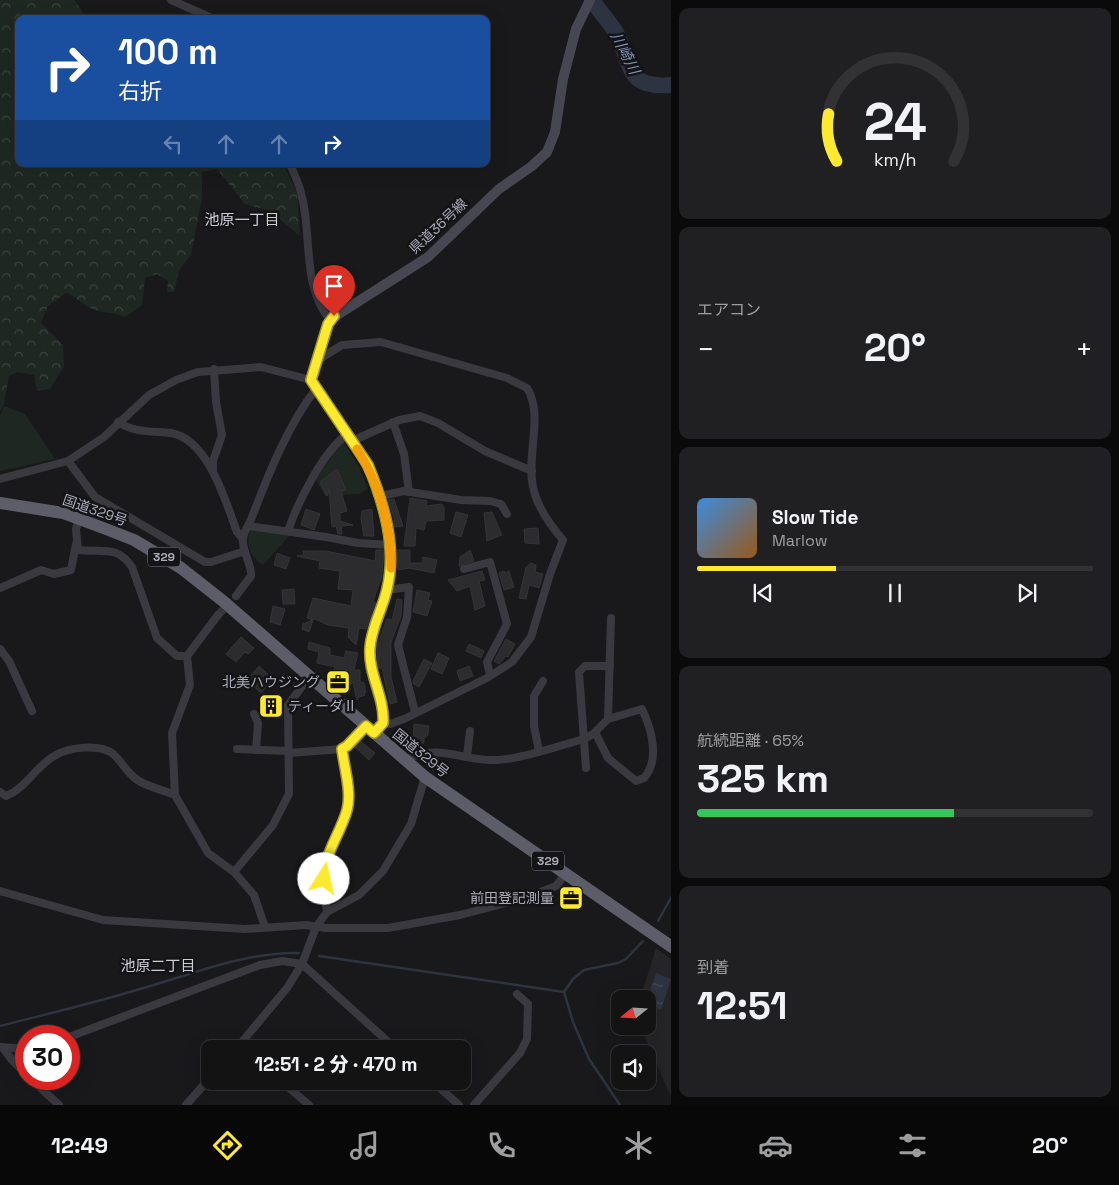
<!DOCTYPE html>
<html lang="ja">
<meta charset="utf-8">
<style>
:root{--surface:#131314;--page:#202022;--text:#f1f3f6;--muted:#9d9ea0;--line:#323234;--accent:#fdea2f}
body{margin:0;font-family:"Space Grotesk","Noto Sans JP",sans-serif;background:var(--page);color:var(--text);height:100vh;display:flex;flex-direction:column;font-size:19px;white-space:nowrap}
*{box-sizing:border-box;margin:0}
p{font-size:16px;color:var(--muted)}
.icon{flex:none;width:28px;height:28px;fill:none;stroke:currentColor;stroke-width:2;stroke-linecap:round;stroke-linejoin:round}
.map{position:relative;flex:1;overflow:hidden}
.drawer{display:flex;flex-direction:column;gap:8px;padding:8px;background:#0a0a0b;width:448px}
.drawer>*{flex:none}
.hud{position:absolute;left:15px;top:15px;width:475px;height:152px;border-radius:10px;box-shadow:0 5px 20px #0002,0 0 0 1px var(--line);background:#1a4fa0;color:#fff;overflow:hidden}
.needle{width:32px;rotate:252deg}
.controls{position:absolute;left:611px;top:990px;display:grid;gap:10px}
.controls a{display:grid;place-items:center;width:45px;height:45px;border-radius:10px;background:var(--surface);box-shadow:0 5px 20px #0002,0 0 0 1px var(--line);font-size:25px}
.speed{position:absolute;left:15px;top:1025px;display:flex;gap:10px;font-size:25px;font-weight:700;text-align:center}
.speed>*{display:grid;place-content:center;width:65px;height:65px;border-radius:50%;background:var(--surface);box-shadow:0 5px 20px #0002,0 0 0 1px var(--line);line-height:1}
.speed .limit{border:8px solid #d22;background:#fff;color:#111}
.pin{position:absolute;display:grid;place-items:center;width:42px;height:42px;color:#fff;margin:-51px -21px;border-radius:50% 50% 50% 0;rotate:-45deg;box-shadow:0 0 5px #0007}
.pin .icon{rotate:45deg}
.me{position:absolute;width:55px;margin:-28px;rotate:10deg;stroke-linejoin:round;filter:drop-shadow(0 0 4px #0008)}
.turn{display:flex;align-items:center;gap:18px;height:105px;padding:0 20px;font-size:22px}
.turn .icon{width:65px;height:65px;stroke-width:2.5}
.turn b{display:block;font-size:35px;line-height:42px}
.lanes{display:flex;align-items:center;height:48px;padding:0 20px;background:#0003;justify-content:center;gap:25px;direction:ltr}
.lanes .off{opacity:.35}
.big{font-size:38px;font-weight:800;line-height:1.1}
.drawer .tile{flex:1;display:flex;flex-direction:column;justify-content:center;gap:8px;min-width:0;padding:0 18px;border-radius:10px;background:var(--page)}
.drawer .dial{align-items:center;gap:0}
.dial svg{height:130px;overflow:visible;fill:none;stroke:var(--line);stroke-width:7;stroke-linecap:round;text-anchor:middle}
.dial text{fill:var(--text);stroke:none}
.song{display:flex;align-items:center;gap:15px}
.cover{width:60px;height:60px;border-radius:8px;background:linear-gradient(135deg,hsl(210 70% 55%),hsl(30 70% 35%))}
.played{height:5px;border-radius:2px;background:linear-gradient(90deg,var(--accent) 35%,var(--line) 35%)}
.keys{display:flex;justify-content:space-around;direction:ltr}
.heat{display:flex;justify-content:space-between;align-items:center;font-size:28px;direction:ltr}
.charge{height:8px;border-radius:4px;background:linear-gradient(90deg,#34c759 65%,var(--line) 0)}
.trip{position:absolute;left:201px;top:1040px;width:270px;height:50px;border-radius:10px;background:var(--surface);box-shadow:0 5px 20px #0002,0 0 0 1px var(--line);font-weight:800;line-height:50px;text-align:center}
.tab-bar{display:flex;height:80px;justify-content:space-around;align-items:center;background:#080808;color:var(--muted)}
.tab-bar .icon{width:35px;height:35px}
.tab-bar .current{color:var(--accent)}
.tab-bar b{font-size:22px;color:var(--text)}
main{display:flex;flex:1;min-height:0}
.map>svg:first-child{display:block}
</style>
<main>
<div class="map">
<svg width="672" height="1105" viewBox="0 0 672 1105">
<defs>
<pattern id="forest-crowns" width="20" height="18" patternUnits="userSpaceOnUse" patternTransform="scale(1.25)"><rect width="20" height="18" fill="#1e2721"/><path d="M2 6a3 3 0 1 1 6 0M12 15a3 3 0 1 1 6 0" fill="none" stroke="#3c443f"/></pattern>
<pattern id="water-ripples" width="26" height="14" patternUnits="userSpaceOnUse" patternTransform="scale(1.25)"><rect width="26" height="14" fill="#2d3340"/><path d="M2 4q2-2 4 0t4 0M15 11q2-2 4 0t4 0" fill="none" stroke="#494e5a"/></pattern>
</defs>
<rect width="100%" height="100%" fill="#19191b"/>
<!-- built -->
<polygon fill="#252528" points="656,948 671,959 671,1097 640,1026 648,1026 648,999 640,999"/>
<!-- forest -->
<path fill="url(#forest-crowns)" d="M0,0H75L87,19H19V164H283L297,193L300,236L270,211L245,204L217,169L202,172V198L191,255L179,270L174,292H167L168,281L157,274L145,278L142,305L125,317C114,312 100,313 90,308C81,304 76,296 66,293L48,306L41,323L63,345L64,366L50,389L37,391L34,375L17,372L9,376L4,404L0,411Z"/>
<!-- park -->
<g fill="#1e2721">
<polygon points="4,406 25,414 55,459 0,471 0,415"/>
<polygon points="344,442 360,469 368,489 359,494 325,496 316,480 337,448"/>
<path d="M251,529L290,535L263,565C249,556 245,544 251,529Z"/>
</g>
<!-- water -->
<polygon fill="url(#water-ripples)" points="656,973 671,979 661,1010 648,1005 647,999"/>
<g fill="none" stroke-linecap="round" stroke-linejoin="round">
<!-- stream -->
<g stroke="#2d3340" stroke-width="2.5">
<polyline points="658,921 672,896"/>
<polyline points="319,956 564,992"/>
<polyline points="564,992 573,1022 589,1059 620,1105"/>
<polyline points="564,992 573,979 584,970 618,963 626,959 643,941"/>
<path d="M0,1026C47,1014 94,1003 140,989C193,974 244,952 299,953"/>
</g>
<!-- river -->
<path stroke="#2d3340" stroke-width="16" d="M592,0C599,11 608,20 615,31C634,62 622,89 672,85"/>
</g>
<!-- building -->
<g fill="#2c2c2f" stroke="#343337">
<polygon points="337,469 346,490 341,491 347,511 340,513 340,521 353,525 341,526 342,534 338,534 336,526 332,527 329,489 327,496 320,482"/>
<polygon points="410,498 427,501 426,506 442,504 444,508 444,520 426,521 424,530 416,528 415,546 404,546"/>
<polygon points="394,499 403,526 395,527 394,517 388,500"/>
<polygon points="306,509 320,514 314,530 301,525"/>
<polygon points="372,509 374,536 364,536 361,519 362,511"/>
<polygon points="456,512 468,515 461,537 450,533"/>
<polygon points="492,512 502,535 487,541 484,513"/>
<polygon points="538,528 539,544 525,543 524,529"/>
<polygon points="376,550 384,550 382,576 373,601 376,603 373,614 366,629 359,628 356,645 348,637 349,628 328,625 315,619 313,620 309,632 302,629 303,624 313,620 307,618 313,598 351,606 353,590 338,589 340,571 319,568 320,561 297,556 304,555 303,551 326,551 375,561"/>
<polygon points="397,550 410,550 410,563 422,563 423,557 437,560 434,573 409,568 398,570"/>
<polygon points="470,550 474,561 459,566 460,557"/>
<polygon points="277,553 290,558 286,569 274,565"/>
<polygon points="531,563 536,565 535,572 543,574 539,588 529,585 526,599 519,598 526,567"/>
<polygon points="482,571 485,580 479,581 485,606 475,610 470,586 457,591 448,580"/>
<polygon points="504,571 505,573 509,571 514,587 504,590 499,573"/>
<polygon points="294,589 295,604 283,604 282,590"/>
<polygon points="417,590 430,593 428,600 432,601 427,616 413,612"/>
<polygon points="397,599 402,600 401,616 391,642 391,677 397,702 390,704 382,668 378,668 377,647 387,619 392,620"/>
<polygon points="273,606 285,609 280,625 270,622"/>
<polygon points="241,637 254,648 248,654 245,652 236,662 226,654"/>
<polygon points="506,639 515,644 508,657 506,656 499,664 494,661"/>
<polygon points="309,642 330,648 330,655 344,658 346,651 358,653 354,670 360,670 360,682 364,683 366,692 364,693 365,695 359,697 357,700 353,682 344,691 335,683 337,680 331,678 335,667 317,663 319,652 308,649"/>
<polygon points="469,644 484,651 481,658 466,651"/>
<polygon points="438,653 449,658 442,674 431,669"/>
<polygon points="424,659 432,663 419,687 414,684 413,681"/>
<polygon points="259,666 273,679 261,693 247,680"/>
<polygon points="469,666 473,676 460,681 457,671"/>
<polygon points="414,724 429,726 428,735 424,738 424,743 413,743"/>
<polygon points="360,741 375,753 369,760 355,747"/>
</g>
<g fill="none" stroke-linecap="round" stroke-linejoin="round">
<!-- minor-tunnel -->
<polyline stroke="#36363b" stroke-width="8" stroke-dasharray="8 4" stroke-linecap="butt" points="218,615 236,596"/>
<!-- minor -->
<g stroke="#3a3940" stroke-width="8">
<polyline points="171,0 214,19"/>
<path d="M290,164C294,174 300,185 302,197C312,237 302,286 330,320"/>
<path d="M318,360L342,345L381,342L507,378L527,388C544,414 526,457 533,487C537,506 550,525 563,540L550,574L531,637L512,662L487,678L404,719L390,724L383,723"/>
<path d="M118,422C134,433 153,431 171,433C208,439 226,502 237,532L243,539"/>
<polyline points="393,422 404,454 409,492"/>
<polyline points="352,441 399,420 420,416 438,423 485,451 532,471"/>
<polyline points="68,461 95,497 205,562 211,562 245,551"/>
<polyline points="213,469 213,461 222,435 216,402 214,369"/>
<polyline points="0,479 68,461 104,437 149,395 176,380 198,372 261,367 311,380"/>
<polyline points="380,496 404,491 461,500 490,501 501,504 507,514"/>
<path d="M79,519L76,529L78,550C102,553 116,544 132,567L157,638L177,656H187"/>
<polyline points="249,526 326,537 358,543 391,545"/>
<path d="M288,531C297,504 324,449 348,434"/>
<polyline points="464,569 490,562 507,624 487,662 490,675"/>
<polyline points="0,588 41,570 54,574 71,570 76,544"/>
<polyline points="387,590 409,587 407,617 398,645 415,712"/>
<path d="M236,596L251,576C252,563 241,551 243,538C244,531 250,523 252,517C268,475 289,423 316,389"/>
<polyline points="218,615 187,656 190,685 172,733 175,795 208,853 234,872 254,895 265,927"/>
<polyline points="0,649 9,661 32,711"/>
<polyline points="254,714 258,723 256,750"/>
<path d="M595,732L608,758L636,781L644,778C660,760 652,730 642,709L608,719"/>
<polyline points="237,749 289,751"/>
<polyline points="539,751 534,726 534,696 543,681"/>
<polyline points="289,753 342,749 347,746 366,726"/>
<polyline points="467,756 470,731"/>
<path d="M404,760C443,742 461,762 498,760C525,758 558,746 584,739L593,734L608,719L611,618"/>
<polyline points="586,768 579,672 585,666 610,666"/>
<path d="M0,792L6,796C27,788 36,765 56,755C70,747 99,744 112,753C122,761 128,775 139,781C149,787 163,790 175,795"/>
<polyline points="234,872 273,825 289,794 288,705 309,677"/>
<polyline points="0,891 103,920 245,929 306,925 326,928 388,928 460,915 528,897 556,886 566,873"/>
<polyline points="327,912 324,890 324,869 331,845 348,809 342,749"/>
<polyline points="69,1037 260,965 282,961 302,964 396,1049"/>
<polyline points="1,1047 26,1049"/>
<polyline points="3,1048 12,1060 26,1074"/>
<polyline points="236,1049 287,988 302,964 316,927 327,912 359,895 383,871 411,824 425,777"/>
<polyline points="31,1079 59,1105"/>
<polyline points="281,1081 309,1105"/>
<polyline points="432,1081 459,1105"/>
<polyline points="186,1105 210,1078"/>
<polyline points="474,1105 520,1053 527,1039 528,1004 517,994"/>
</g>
<!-- secondary -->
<path stroke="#474751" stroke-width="10" d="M373,733L383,723V716C380,694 366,669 370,646C375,620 390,595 391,569C395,489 351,442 311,380L328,324L334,317L428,257L499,189L532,166L547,152L555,132L563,79L576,29L590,0"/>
<!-- trunk -->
<polyline stroke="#5d5d69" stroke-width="12" points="0,503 63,513 106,529 134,540 181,568 223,601 425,777 672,947"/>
</g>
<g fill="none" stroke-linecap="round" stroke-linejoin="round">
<defs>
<path id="route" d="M324,879C324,853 340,835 347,810C352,792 344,767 342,749L347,746L366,726L374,733L383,723C385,697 368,674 370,648C371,628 383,608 387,589C397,547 384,504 368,465L311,380L328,324L334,316"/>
</defs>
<!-- route casing -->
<use href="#route" stroke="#a4981f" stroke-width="12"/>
<!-- route -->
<use href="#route" stroke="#fdea2f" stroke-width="9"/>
<!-- slow -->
<path stroke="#f59e0b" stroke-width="9" d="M357,449C380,485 391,526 391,568"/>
</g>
<!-- icons -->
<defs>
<symbol id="office-square" viewBox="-11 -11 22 22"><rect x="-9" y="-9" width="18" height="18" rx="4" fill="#fdea2f" stroke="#141416"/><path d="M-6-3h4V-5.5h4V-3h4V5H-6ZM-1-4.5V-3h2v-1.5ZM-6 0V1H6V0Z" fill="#111"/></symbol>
<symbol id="building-square" viewBox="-11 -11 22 22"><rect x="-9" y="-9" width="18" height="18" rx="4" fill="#fdea2f" stroke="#141416"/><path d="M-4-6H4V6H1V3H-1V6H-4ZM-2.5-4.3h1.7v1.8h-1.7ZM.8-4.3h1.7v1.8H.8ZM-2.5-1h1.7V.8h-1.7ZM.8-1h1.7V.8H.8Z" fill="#111"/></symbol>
</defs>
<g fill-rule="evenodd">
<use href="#office-square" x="324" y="668" width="28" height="28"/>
<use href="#building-square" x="257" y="692" width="28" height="28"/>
<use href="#office-square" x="557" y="884" width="28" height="28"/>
</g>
<g text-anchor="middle" stroke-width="5" stroke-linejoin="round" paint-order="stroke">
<!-- shield labels -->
<g fill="#141416" stroke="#7d7e8a" stroke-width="1">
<rect x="148" y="547.5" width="32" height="19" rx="4"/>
<rect x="532" y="851.5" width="32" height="19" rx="4"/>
</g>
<g font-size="12" font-weight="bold" fill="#aaabbb">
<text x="164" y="561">329</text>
<text x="548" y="865">329</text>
</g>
<!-- street labels -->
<g font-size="14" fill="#aaabbb" stroke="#141416">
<text transform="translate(438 226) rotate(-43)" y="5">県道36号線</text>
<text transform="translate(95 510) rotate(19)" y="5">国道329号</text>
<text transform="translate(421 753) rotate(39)" y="5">国道329号</text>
</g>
<!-- poi labels -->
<g font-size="14" fill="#aaabbb" stroke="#141416" text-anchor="end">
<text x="320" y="687">北美ハウジング</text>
<text x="288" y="711" text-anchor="start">ティーダⅡ</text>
<text x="554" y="903">前田登記測量</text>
</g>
<!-- water labels -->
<g font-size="15" font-style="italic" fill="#8090b8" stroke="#141416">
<text transform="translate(625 53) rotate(63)" y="5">川崎川</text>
</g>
<!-- neighbourhood labels -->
<g font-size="15" fill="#ccccd7" stroke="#141416">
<text x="242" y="225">池原一丁目</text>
<text x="158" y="971">池原二丁目</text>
</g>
</g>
</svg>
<div class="controls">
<a><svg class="needle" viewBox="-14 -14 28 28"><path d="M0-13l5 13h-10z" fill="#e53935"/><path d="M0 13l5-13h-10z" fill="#9d9ea0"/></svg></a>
<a><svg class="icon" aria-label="sound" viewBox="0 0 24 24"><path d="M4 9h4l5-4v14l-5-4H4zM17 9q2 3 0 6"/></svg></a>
</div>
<div class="speed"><div class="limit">30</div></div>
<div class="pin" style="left:334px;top:316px;background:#d93025"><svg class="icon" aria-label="arrive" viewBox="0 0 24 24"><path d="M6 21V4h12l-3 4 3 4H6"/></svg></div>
<svg class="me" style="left:324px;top:879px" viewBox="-20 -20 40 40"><circle r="19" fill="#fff"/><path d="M0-13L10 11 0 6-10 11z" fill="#fdea2f"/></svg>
<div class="trip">12:51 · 2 分 · 470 m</div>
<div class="hud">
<div class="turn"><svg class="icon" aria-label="right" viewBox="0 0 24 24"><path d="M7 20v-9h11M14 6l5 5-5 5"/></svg><div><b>100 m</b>右折</div></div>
<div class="lanes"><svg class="icon off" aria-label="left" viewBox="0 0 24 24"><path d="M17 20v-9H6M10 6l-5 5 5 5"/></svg><svg class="icon off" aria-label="ahead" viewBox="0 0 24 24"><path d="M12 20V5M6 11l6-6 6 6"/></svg><svg class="icon off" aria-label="ahead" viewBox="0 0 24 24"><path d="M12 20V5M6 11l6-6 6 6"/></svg><svg class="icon" aria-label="right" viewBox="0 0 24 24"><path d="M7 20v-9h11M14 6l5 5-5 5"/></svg></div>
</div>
</div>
<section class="drawer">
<div class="tile dial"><svg viewBox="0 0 100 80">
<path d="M14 69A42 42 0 1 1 86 69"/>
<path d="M14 69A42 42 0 0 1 9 40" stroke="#fdea2f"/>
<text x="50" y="56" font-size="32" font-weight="700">24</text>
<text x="50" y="72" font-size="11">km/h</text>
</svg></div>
<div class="tile"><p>エアコン</p>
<div class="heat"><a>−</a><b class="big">20°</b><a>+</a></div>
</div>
<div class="tile">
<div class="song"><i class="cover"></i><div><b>Slow Tide</b><p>Marlow</p></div></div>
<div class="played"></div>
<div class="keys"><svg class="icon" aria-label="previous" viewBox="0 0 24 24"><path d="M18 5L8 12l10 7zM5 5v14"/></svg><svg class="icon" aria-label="pause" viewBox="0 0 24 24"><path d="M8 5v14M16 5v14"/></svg><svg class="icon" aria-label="next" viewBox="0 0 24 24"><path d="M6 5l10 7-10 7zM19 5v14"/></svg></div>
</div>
<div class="tile"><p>航続距離 · 65%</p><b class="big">325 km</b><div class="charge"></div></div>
<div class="tile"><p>到着</p><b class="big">12:51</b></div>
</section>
</main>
<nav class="tab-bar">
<b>12:49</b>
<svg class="icon current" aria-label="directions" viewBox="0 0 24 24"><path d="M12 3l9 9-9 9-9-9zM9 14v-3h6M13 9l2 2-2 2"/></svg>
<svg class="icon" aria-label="music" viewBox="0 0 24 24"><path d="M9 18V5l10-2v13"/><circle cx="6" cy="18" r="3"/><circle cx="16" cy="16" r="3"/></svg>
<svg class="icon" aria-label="phone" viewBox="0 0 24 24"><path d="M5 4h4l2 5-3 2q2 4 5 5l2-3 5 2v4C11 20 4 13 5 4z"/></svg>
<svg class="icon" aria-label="climate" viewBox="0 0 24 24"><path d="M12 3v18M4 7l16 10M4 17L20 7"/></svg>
<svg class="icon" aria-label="car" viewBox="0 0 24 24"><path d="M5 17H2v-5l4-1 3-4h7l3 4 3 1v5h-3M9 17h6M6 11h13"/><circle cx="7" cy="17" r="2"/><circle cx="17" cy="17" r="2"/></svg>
<svg class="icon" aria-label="filters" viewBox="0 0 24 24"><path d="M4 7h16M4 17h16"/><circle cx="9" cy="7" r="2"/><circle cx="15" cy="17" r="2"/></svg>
<b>20°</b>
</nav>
